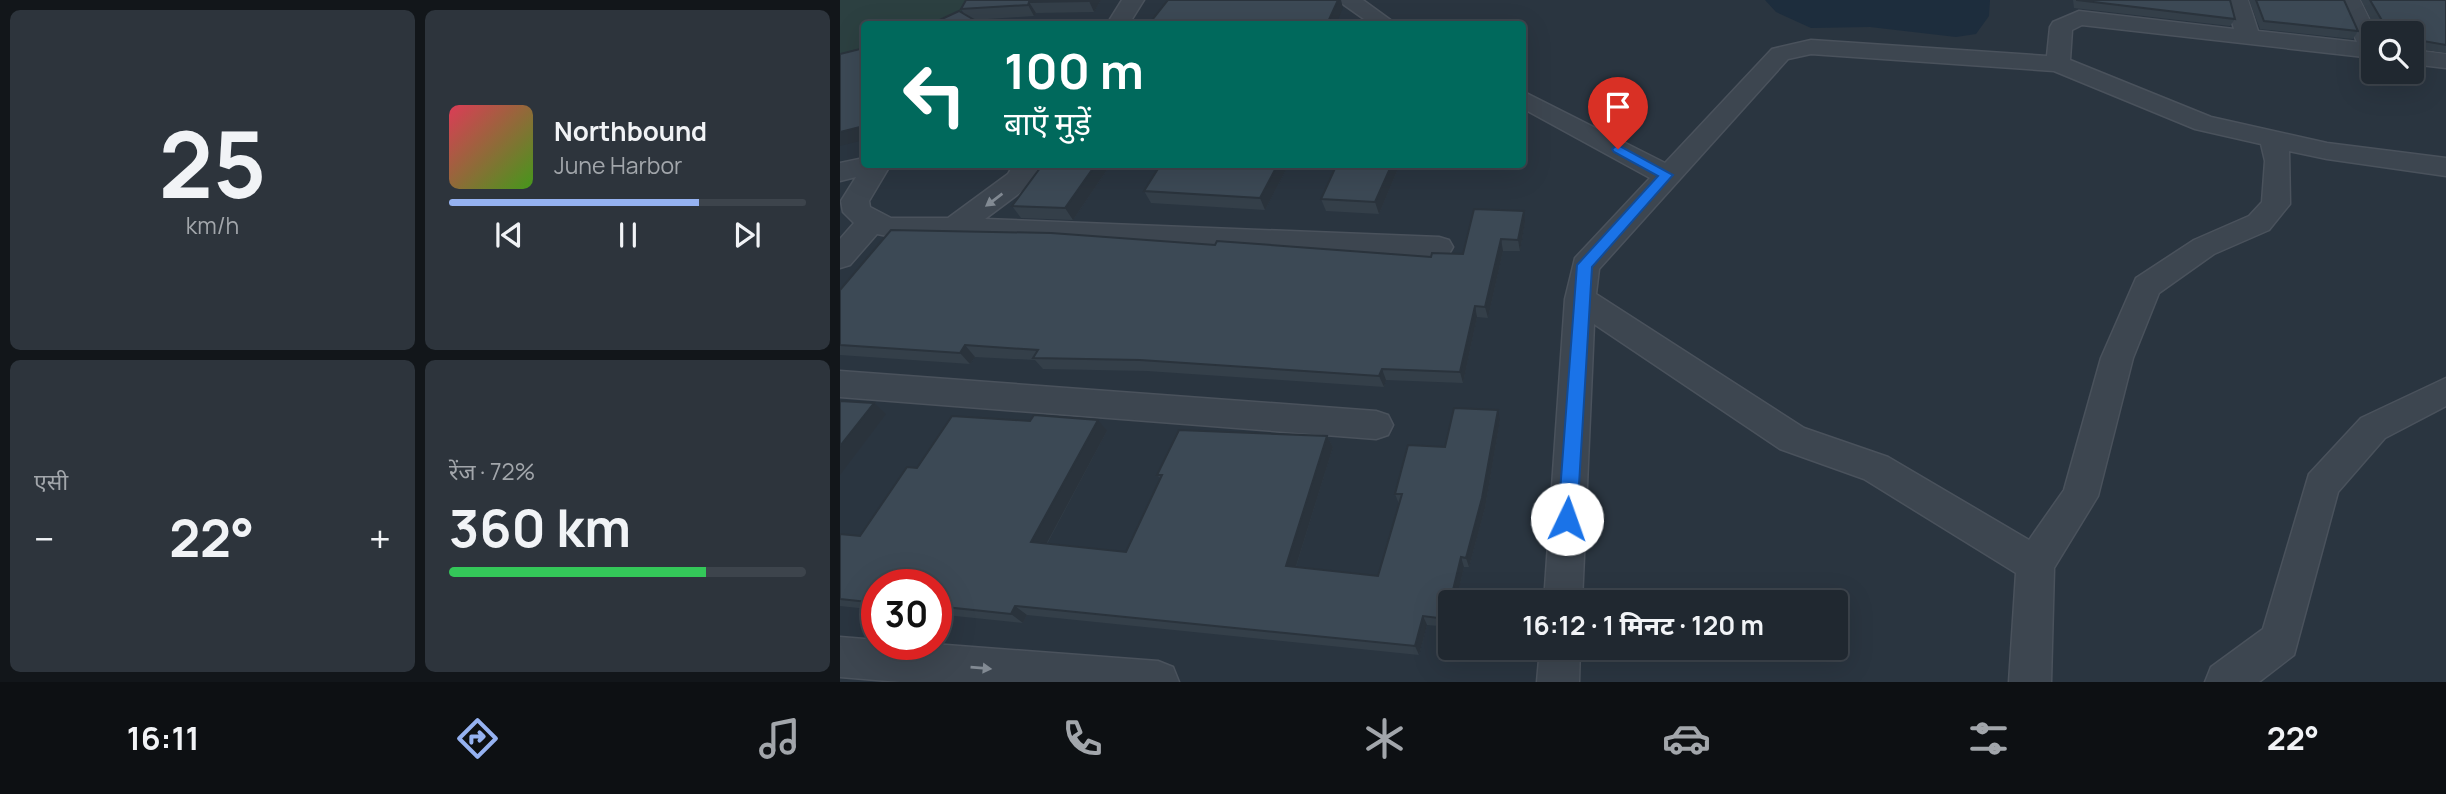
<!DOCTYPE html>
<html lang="hi">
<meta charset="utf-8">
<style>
:root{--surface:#202830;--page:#2d343c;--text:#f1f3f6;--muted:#a2a6ab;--line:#3d444c;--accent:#95b2f1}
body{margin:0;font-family:Manrope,"Noto Sans Devanagari",sans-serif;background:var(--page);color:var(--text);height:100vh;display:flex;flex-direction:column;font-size:26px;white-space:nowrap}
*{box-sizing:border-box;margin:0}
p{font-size:23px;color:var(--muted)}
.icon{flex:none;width:38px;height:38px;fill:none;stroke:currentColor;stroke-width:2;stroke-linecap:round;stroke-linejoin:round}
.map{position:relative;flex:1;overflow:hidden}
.side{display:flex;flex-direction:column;gap:10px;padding:10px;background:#12161a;width:840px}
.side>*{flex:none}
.top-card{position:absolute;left:21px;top:21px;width:665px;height:147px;border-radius:7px;box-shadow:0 7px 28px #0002,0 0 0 2px var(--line);background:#00695c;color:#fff;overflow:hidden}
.controls{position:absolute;left:1521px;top:21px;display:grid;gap:14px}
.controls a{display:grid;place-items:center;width:63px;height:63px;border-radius:7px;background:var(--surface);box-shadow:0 7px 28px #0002,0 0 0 2px var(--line);font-size:35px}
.speed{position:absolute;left:21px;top:569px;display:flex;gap:14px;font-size:35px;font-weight:700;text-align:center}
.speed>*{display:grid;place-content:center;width:91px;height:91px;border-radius:50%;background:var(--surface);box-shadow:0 7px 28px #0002,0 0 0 2px var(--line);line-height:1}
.speed .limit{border:10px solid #d22;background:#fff;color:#111}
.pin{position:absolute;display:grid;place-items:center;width:60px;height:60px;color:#fff;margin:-72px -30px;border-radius:50% 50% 50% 0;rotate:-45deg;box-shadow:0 0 7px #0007}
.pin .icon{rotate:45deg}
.me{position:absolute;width:77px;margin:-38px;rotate:3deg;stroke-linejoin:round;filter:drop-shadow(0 0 5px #0008)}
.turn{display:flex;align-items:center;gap:24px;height:147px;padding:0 28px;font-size:32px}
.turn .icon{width:91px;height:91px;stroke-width:2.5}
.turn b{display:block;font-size:49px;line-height:60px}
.big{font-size:52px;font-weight:700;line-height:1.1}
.side .widget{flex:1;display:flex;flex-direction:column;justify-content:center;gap:10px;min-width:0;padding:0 24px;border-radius:10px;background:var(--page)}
.side .dial{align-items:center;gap:0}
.dial b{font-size:91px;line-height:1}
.song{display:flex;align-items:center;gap:21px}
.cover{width:84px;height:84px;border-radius:10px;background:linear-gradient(135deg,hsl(350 70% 55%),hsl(100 70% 35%))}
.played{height:7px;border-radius:4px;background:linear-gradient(90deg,var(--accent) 70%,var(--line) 70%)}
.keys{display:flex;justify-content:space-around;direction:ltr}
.heat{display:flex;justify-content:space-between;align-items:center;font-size:38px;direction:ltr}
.charge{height:10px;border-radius:5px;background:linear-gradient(90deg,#34c759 72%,var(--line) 0)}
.side .tiles{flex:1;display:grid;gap:10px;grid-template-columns:repeat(2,1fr)}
.trip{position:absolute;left:598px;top:590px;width:410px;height:70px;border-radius:7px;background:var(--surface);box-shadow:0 7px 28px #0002,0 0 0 2px var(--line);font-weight:700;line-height:70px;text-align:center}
.tabs{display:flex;height:112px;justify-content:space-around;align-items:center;background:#0d1013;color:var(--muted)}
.tabs .icon{width:49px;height:49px}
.tabs .current{color:var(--accent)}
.tabs b{font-size:32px;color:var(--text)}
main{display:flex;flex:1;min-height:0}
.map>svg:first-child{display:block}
</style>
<main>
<section class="side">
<div class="tiles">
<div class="widget dial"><b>25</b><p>km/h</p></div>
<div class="widget">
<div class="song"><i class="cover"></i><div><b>Northbound</b><p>June Harbor</p></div></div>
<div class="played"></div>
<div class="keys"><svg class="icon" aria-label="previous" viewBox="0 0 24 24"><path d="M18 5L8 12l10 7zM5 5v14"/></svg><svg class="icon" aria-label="pause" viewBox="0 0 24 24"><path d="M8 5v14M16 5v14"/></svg><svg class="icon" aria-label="next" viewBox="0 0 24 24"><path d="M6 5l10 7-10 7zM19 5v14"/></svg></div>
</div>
<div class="widget"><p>एसी</p>
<div class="heat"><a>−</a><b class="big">22°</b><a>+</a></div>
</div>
<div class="widget"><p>रेंज · 72%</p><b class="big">360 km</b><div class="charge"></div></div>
</div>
</section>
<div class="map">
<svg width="1606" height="682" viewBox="0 0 1606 682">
<rect width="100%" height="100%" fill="#2a3540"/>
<!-- green -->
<path fill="#2c4041" d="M0,0H133C101,34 67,24 24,24V53L0,57Z"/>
<!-- water -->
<polygon fill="#1d2d3d" points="925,0 1150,0 1149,16 1136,34 1116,37 1030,27 971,28 936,12"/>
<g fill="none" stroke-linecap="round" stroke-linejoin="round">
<defs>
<g id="minor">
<polygon points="282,0 304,0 289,24 267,24"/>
<polygon points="497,0 523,0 556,24 531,24"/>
<path d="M1386,0H1408L1418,31L1517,42L1498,0H1520L1536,33H1533V58L1242,25L1232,30L1230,60L1371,117L1487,143L1606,158V176L1487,159L1449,151L1450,204L1429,230L1374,254L1319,293L1293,358L1258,496L1214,568L1211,682H1169L1176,573L1024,479L940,449L754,324L742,602H704L725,299L735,258L810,178L682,108V91L825,163L932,49L971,40L1207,56L1210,27L1213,22L1239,11L1394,29ZM971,54L1214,71L1355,129L1421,144L1425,161L1422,202L1409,216L1354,240L1296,278L1261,358L1224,490L1189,540L1048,457L964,428L756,294L759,269L948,59Z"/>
<polygon points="1572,50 1606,54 1606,68 1572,64"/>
<polygon points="24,158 24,164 51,164 29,201 30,207 51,218 108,218 168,174 174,164 200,164 189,186 145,219 599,237 609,240 613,247 609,254 599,257 114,238 63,239 37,234 10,265 0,268 0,239 14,223 3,212 1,201 16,177 0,181 0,163"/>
<polygon points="0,371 536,411 548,415 553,425 548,435 536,439 0,397"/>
<polygon points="1606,378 1606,406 1545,438 1498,492 1454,655 1419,682 1365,682 1371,667 1423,629 1469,474 1521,418"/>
<polygon points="0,637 37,640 37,644 93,644 318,661 333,667 339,682 60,682 0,677"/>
<polygon points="700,648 740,648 739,682 697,682"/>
</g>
</defs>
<!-- minor casing -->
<use href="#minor" stroke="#4a525c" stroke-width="3"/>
<!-- minor -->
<use href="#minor" fill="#3d4650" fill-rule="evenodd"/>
</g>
<!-- wall -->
<g fill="#343f49">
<polygon points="126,0 261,0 254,12 196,13 194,16 133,20 124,14 121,9"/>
<polygon points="1233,0 1390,0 1395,19 1390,26 1234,8"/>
<polygon points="1409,0 1504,0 1518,31 1513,39 1420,29"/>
<polygon points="1521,0 1606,0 1606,53 1573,48 1572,50 1572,33 1538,33"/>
<polygon points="203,164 271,164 233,220 181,218 172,206"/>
<polygon points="449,164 425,210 311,203 304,191"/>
<polygon points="497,164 560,164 539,214 486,211 481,199"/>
<polygon points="685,222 680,251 663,251 648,318 637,317 623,383 546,380 544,387 307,371 203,369 195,360 135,357 130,364 0,355 0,290 375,245 591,257 623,254"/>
<polygon points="660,420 645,508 629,567 624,567 616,602 611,602 610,627 587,625 579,655 187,615 183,623 96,614 96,584 37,584 37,610 0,606 0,534 20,536 77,468 267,431 207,544 286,552 321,479 317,475 487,436 493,447 456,567 538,576 559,504 555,494 605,447"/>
</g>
<!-- shaded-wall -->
<g fill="#2a333c">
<polygon points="249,0 261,0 254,12 249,1"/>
<polygon points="498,0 501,0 503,8 496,24 487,24"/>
<polygon points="189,2 196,13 194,16 188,5"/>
<polygon points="24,126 24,140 0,146 0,132"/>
<polygon points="256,164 271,164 233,220 225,208"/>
<polygon points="438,164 449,164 425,210 420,198"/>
<polygon points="552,164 560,164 539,214 535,202"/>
<polygon points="684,211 685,222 680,251 678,240"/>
<polygon points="661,239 663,251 648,318 645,307"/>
<polygon points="635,306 637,317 623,383 620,372"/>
<polygon points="125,345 135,357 130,364 120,353"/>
<polygon points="542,369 546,380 544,387 539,376"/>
<polygon points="34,403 46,414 0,475 0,446"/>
<polygon points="658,410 660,420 645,508 629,567 626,558"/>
<polygon points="258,420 267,431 202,552 191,542"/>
<polygon points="487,436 493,447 453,576 446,566"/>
<polygon points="621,557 624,567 616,602 611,602 610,627 606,619"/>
<polygon points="175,606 187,615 183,623 171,614"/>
<polygon points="583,616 587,625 579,655 575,646"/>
</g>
<!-- building -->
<g fill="#3c4955" stroke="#2a333c" stroke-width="2">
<polygon points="126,0 249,0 249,1 189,2 188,5 121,9"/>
<polygon points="328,0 498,0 487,24 309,24"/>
<polygon points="1236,0 1390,0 1395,19 1237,0"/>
<polygon points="1416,0 1504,0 1518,31 1424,21"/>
<polygon points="1530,0 1606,0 1606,45 1578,40 1575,45 1572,44 1572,33 1542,33 1544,24"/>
<polygon points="119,11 141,24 91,24"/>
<polygon points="24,48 24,126 0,132 0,54"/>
<polygon points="203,164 256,164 225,208 172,206"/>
<polygon points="321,164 438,164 420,198 304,191"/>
<polygon points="497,164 552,164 535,202 481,199"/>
<polygon points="634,209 684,211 678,240 661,239 645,307 635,306 620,372 542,369 539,376 300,360 193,358 198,350 125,345 120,353 0,345 0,290 51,230 211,233 375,245 377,241 591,257 592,253 623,254"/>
<polygon points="0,401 34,403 0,446"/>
<polygon points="614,408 658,410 642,498 626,558 621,557 606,619 583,616 575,646 175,606 171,614 96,606 96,584 37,584 37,603 0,599 0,534 20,536 67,467 77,468 112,416 190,421 194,415 258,420 191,542 286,552 322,475 317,475 339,430 487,436 446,566 538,576 562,494 555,494 568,445 605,447"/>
</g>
<!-- one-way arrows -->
<defs><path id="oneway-solid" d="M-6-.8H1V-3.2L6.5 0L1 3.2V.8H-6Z" transform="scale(1.75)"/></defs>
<g fill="#828a93">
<use href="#oneway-solid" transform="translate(154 200) rotate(143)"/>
<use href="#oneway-solid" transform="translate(141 668) rotate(5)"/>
</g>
<!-- route -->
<polygon fill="#1a73e8" stroke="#114b97" stroke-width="2" points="778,145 833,175 752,267 737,519 734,525 727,528 721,525 718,519 737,265 818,176 774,152 772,149"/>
</svg>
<div class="controls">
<a><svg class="icon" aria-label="search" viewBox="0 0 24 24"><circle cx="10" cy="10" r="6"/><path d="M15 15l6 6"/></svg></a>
</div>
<div class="speed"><div class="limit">30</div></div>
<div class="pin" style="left:778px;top:149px;background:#d93025"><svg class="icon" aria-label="arrive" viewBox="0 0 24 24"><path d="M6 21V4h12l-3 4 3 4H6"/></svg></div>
<svg class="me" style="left:727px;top:519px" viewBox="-20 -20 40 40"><circle r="19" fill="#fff"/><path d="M0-13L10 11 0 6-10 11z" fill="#1a73e8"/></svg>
<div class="trip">16:12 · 1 मिनट · 120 m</div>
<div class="top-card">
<div class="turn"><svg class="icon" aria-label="left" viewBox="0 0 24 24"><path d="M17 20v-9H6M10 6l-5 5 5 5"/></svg><div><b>100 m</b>बाएँ मुड़ें</div></div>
</div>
</div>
</main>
<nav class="tabs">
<b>16:11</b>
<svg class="icon current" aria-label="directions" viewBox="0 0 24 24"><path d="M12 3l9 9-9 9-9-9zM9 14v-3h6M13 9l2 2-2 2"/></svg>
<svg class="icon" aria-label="music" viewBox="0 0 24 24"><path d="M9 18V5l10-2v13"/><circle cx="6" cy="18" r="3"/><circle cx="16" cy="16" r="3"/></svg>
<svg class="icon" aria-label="phone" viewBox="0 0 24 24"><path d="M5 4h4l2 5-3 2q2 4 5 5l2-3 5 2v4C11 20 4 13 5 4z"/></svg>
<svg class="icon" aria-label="climate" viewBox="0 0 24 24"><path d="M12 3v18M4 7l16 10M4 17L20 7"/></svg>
<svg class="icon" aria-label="car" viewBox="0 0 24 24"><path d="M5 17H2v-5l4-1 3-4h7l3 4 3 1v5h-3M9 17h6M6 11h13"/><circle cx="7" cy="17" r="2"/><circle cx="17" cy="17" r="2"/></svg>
<svg class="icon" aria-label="filters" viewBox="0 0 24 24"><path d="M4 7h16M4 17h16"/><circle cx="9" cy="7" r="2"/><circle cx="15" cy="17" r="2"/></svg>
<b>22°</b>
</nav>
